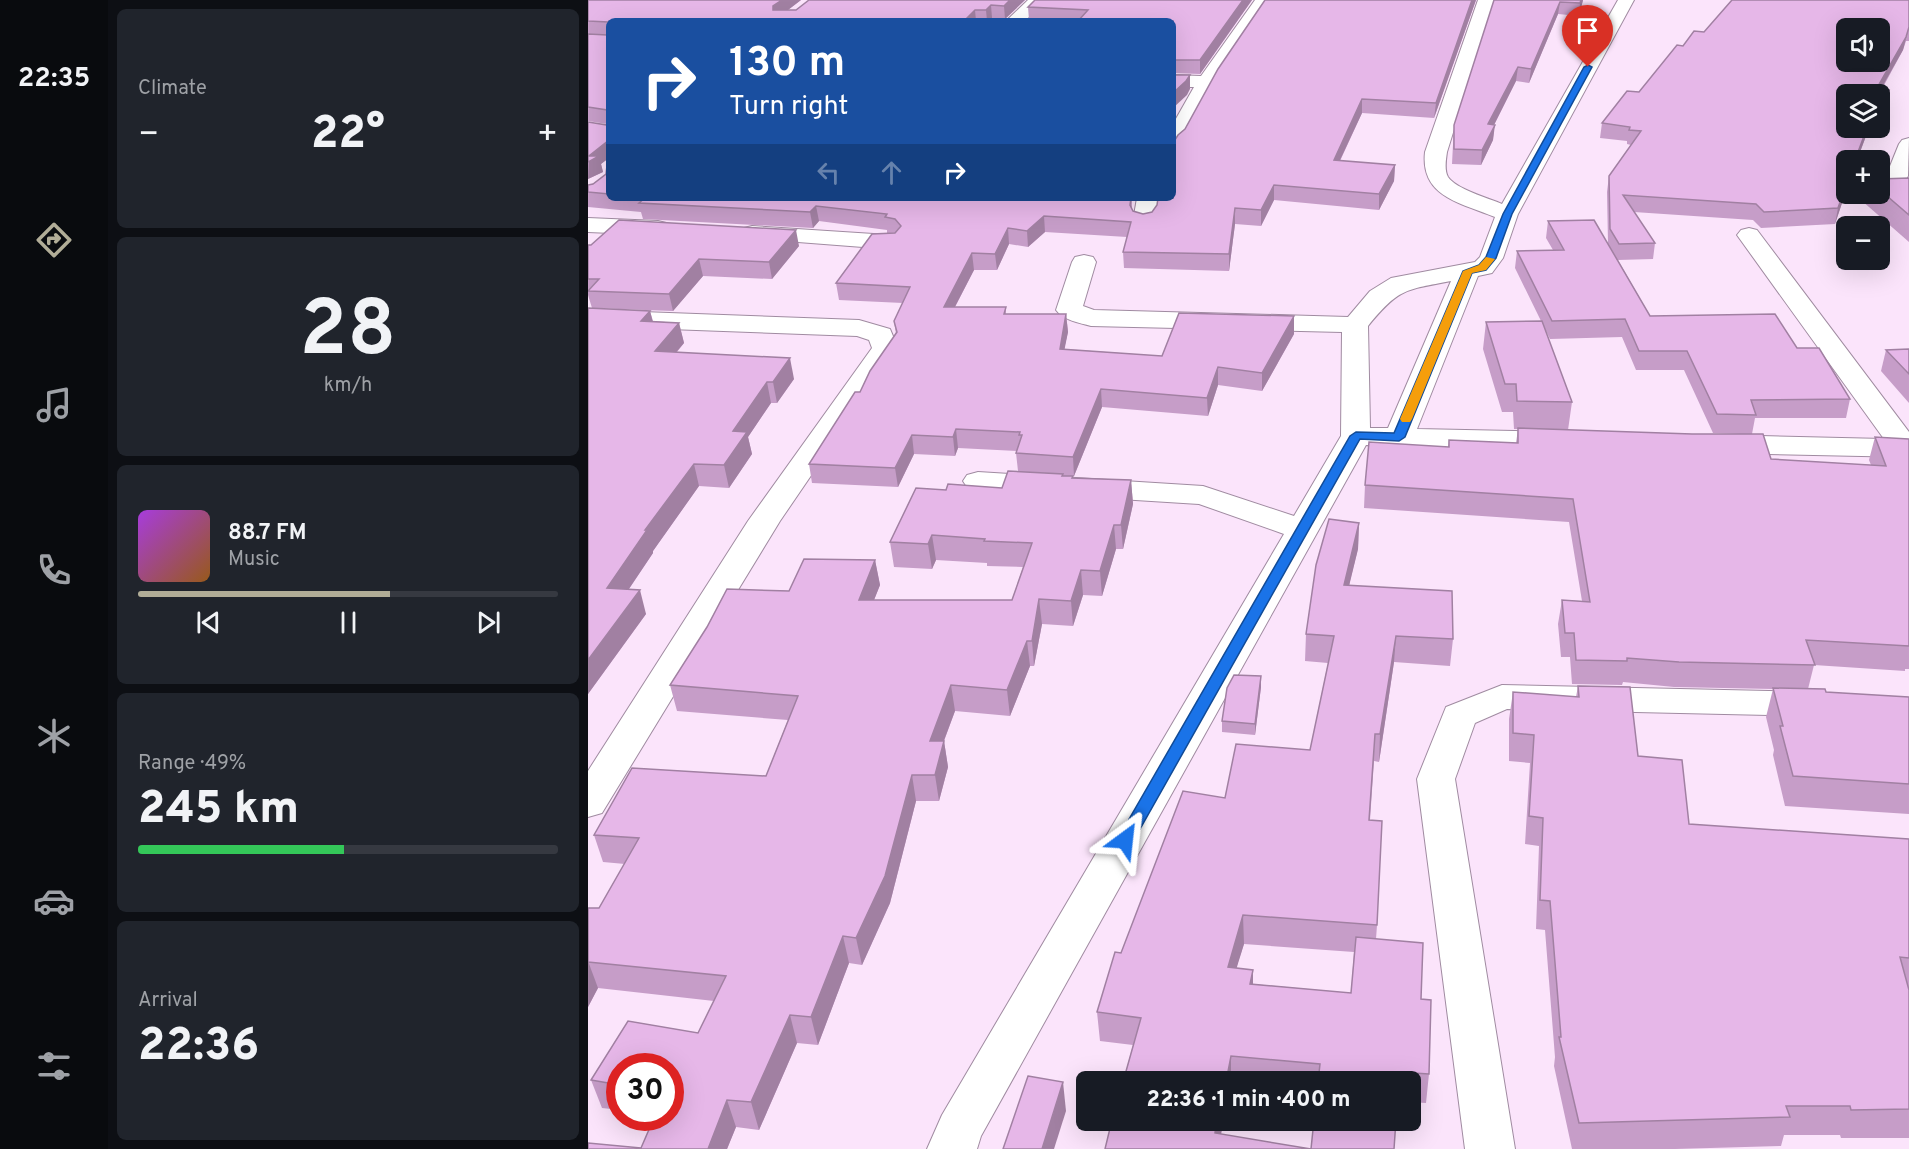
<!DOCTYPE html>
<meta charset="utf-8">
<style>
:root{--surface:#171b24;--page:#20242c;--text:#f1f3f6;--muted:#9ea1a6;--line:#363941;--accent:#b1ad97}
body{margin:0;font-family:Overpass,sans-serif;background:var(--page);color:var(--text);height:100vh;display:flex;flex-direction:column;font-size:22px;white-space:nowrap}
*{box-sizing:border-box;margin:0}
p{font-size:20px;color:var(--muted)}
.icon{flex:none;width:33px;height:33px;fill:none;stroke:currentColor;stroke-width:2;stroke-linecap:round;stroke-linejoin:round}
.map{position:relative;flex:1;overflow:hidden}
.side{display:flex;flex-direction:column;gap:9px;padding:9px;background:#0d0f14;width:480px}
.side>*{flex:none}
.guide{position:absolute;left:18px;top:18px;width:570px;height:183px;border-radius:9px;box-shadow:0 6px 24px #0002;background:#1a4fa0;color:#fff;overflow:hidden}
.controls{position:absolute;left:1248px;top:18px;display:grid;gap:12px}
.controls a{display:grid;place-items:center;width:54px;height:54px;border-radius:9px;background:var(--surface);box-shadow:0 6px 24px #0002;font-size:30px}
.speed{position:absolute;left:18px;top:1053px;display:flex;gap:12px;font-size:30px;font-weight:700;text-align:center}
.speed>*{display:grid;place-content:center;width:78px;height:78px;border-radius:50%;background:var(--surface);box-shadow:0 6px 24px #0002;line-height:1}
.speed .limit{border:9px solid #d22;background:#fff;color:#111}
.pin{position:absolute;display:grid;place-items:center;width:51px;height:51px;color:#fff;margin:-62px -26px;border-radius:50% 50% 50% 0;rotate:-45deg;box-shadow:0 0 6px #0007}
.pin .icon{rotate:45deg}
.me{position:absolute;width:66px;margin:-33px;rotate:30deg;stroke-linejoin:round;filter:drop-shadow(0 0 4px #0008)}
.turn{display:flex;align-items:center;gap:21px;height:126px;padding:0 24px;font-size:27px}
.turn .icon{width:78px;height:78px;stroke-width:2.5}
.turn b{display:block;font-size:42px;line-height:51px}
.lanes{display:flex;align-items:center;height:57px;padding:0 24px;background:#0003;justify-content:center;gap:30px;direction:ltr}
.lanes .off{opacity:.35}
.big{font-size:45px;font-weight:800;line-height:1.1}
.side .tile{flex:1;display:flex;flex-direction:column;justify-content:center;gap:9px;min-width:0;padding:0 21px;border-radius:9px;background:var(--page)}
.side .dial{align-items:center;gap:0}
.dial b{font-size:78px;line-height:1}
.song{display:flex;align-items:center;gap:18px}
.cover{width:72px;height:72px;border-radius:9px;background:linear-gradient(135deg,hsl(280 70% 55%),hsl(30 70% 35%))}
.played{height:6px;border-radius:3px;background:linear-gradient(90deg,var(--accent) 60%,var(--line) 60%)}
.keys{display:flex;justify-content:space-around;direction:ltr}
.heat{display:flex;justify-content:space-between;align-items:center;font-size:33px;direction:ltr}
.charge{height:9px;border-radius:4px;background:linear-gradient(90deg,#34c759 49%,var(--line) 0)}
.trip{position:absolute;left:488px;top:1071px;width:345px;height:60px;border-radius:9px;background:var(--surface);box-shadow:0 6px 24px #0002;font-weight:800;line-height:60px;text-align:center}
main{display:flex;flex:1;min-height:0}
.tabs{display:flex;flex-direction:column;width:108px;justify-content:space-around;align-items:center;background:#090b0e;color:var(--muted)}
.tabs .icon{width:42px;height:42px}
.tabs .active{color:var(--accent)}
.tabs b{font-size:27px;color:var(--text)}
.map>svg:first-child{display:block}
</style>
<main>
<nav class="tabs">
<b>22:35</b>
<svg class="icon active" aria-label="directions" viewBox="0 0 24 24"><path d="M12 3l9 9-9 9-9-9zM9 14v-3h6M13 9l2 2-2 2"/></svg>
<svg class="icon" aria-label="music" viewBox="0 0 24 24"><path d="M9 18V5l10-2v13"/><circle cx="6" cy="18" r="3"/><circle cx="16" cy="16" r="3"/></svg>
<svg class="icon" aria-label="phone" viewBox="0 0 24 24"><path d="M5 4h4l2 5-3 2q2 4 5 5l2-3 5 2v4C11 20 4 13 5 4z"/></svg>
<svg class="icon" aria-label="climate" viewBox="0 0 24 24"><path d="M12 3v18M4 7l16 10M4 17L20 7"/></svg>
<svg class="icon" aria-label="car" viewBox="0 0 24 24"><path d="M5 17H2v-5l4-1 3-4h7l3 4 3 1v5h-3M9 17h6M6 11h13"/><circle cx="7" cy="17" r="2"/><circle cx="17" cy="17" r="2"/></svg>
<svg class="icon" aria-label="filters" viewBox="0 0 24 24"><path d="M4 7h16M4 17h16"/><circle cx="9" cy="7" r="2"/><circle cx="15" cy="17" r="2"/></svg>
</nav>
<section class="side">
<div class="tile"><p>Climate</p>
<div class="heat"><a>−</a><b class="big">22°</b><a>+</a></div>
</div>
<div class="tile dial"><b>28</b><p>km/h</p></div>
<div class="tile">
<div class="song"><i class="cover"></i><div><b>88.7 FM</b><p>Music</p></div></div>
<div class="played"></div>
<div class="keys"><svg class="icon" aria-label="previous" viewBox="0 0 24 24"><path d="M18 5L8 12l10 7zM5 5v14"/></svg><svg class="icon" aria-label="pause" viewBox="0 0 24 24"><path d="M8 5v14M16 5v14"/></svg><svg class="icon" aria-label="next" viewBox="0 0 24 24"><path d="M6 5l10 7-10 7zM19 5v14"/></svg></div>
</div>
<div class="tile"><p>Range · 49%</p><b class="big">245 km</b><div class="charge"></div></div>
<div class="tile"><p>Arrival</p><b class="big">22:36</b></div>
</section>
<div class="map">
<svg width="1321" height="1149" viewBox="0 0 1321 1149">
<rect width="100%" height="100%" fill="#fbe4fb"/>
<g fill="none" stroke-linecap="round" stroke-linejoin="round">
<defs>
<g id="minor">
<polygon points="440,0 458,0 437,21 418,21"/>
<polygon points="667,0 683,0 628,82 595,143 592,147 585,149 585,124 606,87 585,87 585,75 613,76"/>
<path d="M890,0H906L859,152C858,159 856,170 860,177C868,189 900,198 914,204L1030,0H1046L930,214L915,258L904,273L890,276L829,429L974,432L984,435L989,441L984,447L974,450L778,445L393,1136L389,1149H339L354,1115L696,534L611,504L390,490L379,487L375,481L379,475L390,472L615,486L706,516L753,436L754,332L503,326C492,323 475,320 468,310L484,262L487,257L496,255L505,257L508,262L495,306L506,310L760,317L782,291L803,278L887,262L892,257L907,217C873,203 832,197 837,152ZM863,281L800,428H782L780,326C811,288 817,290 863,281Z"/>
<polygon points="1321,138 1320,176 1317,181 1309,183 1301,181 1298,176 1311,144 1314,140"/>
<polygon points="549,198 571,198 567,221 564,226 556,228 548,226 545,221"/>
<polygon points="0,218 70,221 78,223 82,228 78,233 70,235 0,232"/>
<polygon points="164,226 301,235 309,237 313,242 309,247 301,249 156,238 152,233 156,228"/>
<polygon points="1161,228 1169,230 1321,432 1321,457 1134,453 1124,450 1119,444 1124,438 1134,435 1296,439 1149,235 1153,230"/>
<polygon points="0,310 271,320 302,329 310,348 192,521 14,813 0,817 0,771 160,521 284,348 281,340 269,336 0,326"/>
<polygon points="914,685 1226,692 1239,696 1244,704 1239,712 1226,716 919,709 887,723 867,779 927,1149 877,1149 829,779 858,707"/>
</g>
</defs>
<!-- minor casing -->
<use href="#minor" stroke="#a08ba1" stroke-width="2"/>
<!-- minor -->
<use href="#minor" fill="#fff" fill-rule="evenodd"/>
</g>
<!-- wall -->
<g fill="#c69dc8" fill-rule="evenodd">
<polygon points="0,0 213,0 200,10 208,10 221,0 437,0 417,19 404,18 401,21 21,21 21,198 544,198 544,209 545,211 555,214 564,212 569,205 570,198 585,198 585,143 590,135 597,129 630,69 677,0 888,0 846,118 774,113 752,161 807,165 806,181 791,210 686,200 673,226 647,224 641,271 536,268 535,252 539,237 457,232 440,247 421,244 409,270 386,270 367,307 418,307 418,314 478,314 480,332 476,349 574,356 591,313 706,316 706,334 674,391 630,385 620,416 514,407 486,476 475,475 485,476 485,478 543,480 545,504 535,549 528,549 514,596 495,595 485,626 454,624 446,666 442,666 422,716 367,711 356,741 360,767 351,801 328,801 302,903 274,965 261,963 230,1045 209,1043 171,1130 148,1127 139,1149 0,1149 0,1143 53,1148 66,1118 82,1118 82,1066 32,1066 32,1110 14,1108 3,1080 40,1021 110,1033 126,1001 10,988 0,1007 0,908 11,908 37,864 15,862 6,835 44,768 178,776 200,720 89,711 82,685 119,627 139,589 201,591 216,559 287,560 292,585 286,600 424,600 435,567 399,566 399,563 348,560 344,569 306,567 302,542 328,488 358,490 360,484 414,488 420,471 430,471 428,453 429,451 370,448 367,456 326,454 310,487 224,483 221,464 267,392 272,392 282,371 308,334 306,321 315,303 251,300 248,283 284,234 302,233 299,233 299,230 231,221 225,228 55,219 53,212 0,207 0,185 5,184 18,174 19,159 13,164 15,172 0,179 0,122 19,125 19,124 0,121"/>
<polygon points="664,0 612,74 585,73 585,21 457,21 441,20 440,7"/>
<polygon points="906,0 995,0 991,16 970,14 941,83 928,81 906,125 905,140 893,165 864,164 866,125"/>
<path d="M1321,0V41H1318L1315,50L1294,89L1298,104L1258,128H1281L1269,160H1258V191L1247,224L1173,228L1165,220L1046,212L1067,243L1065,259L1030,260L1062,316L1209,348L1262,399L1258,418H1167L1164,434L1183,459L1283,465L1281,460L1287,437L1321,439V669H1317V671L1226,665L1220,689L1238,692L1321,697V814L1197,806L1185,755L1186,750L1178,717L1185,689L1086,687L1035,682L1034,685L984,684L982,657H973L970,624L974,600L994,601L981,522L776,508L777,485L860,447L861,440L928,443L930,429H926L925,412H914L895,349L898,322L953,321L927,268L929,251L965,250L958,238L960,221L1020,243L1019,192L1021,176L1043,145L1039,144V141L1012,138L1014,123L1051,92L1095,46L1116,32ZM956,327L962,339L1034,337L1048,370H1096L1125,433L1152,434H1104L980,430L984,402Z"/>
<polygon points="1321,178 1321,242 1273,200 1275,194 1292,194 1292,179"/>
<polygon points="0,245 211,246 184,279 115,276 85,311 4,308 0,295"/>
<polygon points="0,308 62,311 65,321 91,323 96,343 89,352 206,379 189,403 183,403 160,437 164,454 141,488 111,486 65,551 65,553 41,589 58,614 0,694"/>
<polygon points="1321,349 1321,403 1293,371 1298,350"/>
<path d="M771,523L770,549L761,585L865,639L862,666L806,662L791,762L786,761L782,820L789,925L788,939L833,999L841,1074L838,1103L822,1102V1082H535L545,1045L512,1041L509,1012L533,953L637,798L722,750L740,663L717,661L718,634ZM656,944L766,952L763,993L665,984L648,968Z"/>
<polygon points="673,676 673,687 667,735 634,732 634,721"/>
<polygon points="990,686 1050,756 1101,824 1321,839 1321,1138 1253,1138 1252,1135 1196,1135 1193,1146 1087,1149 984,1149 966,1066 967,1057 957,930 948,929 951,846 937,844 942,763 921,761 921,719 925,692 988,697"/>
</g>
<!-- shaded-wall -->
<g fill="#a180a2">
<polygon points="194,0 213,0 188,19 185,10 185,6"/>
<polygon points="422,0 437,0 417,19 416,6"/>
<polygon points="655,0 664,0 612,74 612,60"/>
<polygon points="884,0 888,0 846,118 848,103"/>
<polygon points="993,0 995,0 991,16 992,3"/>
<polygon points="972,2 970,14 941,83 943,69"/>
<polygon points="403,5 404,18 401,21 399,21 398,10"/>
<polygon points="387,10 388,21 376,21"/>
<polygon points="1321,27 1315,50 1290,94 1289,88"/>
<polygon points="930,67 928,81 899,139 900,124"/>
<polygon points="602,75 602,89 599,95 585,108 585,93"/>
<polygon points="1301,90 1298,104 1292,113 1292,104"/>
<polygon points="774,99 774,113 745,175 746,160"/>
<polygon points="907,125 905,140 893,165 894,150"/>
<polygon points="1279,128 1281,128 1269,160 1267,160"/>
<polygon points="21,140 21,158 13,164 15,172 0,179 1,156"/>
<polygon points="807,165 806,181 791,210 791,194"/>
<polygon points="686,185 686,200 673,226 673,210"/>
<polygon points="1258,185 1258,191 1247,224 1250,208"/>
<polygon points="228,206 231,221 225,228 222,212"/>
<polygon points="647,208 647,224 641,271 641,254"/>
<polygon points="456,216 457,232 440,247 439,231"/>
<polygon points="420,228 421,244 409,270 407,254"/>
<polygon points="208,230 211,246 184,279 181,262"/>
<polygon points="384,253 386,270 358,324 356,307"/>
<polygon points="111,259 115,276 85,311 81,294"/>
<polygon points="62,311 67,331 53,321"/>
<polygon points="478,314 480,332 473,367 472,349"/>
<polygon points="706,316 706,334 674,391 674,373"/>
<polygon points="91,323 96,343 72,371 67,351"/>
<polygon points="202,358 206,379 189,403 185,382"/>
<polygon points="630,367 630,385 620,416 619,398"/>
<polygon points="179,382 183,403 160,437 164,454 141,488 136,465 145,431"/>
<polygon points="513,389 514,407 486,476 485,457"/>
<polygon points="368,429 370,448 367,456 365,437"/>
<polygon points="324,435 326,454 310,487 307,468"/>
<polygon points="106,464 111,486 65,551 65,553 26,611 19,588 57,530"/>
<polygon points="543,480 545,504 535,549 533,525"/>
<polygon points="771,523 770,549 755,611 756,585"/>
<polygon points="526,525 528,549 514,596 512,571"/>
<polygon points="344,535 348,560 344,569 340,544"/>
<polygon points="287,560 292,585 276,625 271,600"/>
<polygon points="493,570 495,595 485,626 483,601"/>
<polygon points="52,590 58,614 0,694 0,660"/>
<polygon points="451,599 454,624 446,666 444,641"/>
<polygon points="808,636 806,662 791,762 792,734"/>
<polygon points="439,641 442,666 422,716 419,690"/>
<polygon points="673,676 673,687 667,735 667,724"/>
<polygon points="363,685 367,711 346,767 342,741"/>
<polygon points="356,741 360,767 351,801 347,775"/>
<polygon points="324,775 328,801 302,903 274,965 268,938"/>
<polygon points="655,915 656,944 640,996 640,967"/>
<polygon points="255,936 261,963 230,1045 223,1017"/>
<polygon points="0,961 10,988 0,1007"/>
<polygon points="665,970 665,999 662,984"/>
<polygon points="202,1015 209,1043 171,1130 163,1102"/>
<polygon points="643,1056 643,1082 638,1082"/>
<polygon points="475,1082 478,1111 466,1149 454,1149"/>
<polygon points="139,1100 148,1127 139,1149 120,1149"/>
<polygon points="629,1120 636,1120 630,1149 627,1133"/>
</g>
<!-- building -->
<g fill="#e6b7e8" stroke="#a180a2" stroke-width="1.5" fill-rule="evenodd">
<polygon points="0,0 194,0 185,6 185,10 208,10 221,0 422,0 416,6 403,5 398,10 387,10 376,21 21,21 21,140 1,156 11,156 0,162 0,122 19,125 19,110 0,107 0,34 19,35 20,22 0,21"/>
<polygon points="447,0 655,0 612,60 585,60 585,21 490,21 500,10 440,7"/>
<polygon points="677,0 884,0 848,103 774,99 746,160 807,165 791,194 686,185 673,210 647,208 641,254 535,252 543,222 456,216 439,231 420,228 407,254 384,253 356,307 418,307 416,314 478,314 472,349 574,356 591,313 706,316 674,373 630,367 619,398 513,389 485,457 428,453 434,435 431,435 432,432 368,429 365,437 324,435 307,468 221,464 267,392 272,392 282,371 309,332 306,321 322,287 248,283 284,234 307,233 313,226 307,219 297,217 299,214 228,206 222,212 51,203 57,198 543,198 542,205 545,211 555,214 564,212 569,205 570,198 585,198 585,143 590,135 597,129 630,69"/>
<polygon points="906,0 993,0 992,3 972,2 943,69 930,67 900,124 907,125 894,150 866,149 866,125"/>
<path d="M1144,0H1321V27L1318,37L1289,88L1301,90L1292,104V94H1258V128H1279L1267,160H1258V185L1250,208L1176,212L1168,204L1035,195L1067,243L1031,244L1022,229L1021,176L1053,131L1041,130L1042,127L1014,123L1039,91L1051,92L1089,45L1095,46L1106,31L1116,32ZM1258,28H1292V62H1258Z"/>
<polygon points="585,75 602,75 598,81 585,93"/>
<polygon points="20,157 21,157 21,194 0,192 0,185 5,184 18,174"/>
<polygon points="1321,178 1321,215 1292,190 1292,179"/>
<polygon points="31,220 208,230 181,262 111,259 81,294 0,291 11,279 0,279 0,245 3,245"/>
<polygon points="1006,220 1062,316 1187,314 1209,348 1231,348 1262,399 1163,400 1168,415 1129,414 1099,351 1051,351 1037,319 964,321 929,251 976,250 960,221"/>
<polygon points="0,308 62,311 53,321 91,323 67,351 202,358 185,382 179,382 145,431 159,432 136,465 106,464 57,530 59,530 19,588 52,590 0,660"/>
<polygon points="954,321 984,402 929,401 928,384 917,384 898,322"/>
<polygon points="1321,349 1321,374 1298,350"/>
<polygon points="930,428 1104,434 1175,434 1183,459 1298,466 1287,437 1321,439 1321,646 1218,640 1227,665 1091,662 1039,658 1039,661 988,660 986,633 977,633 974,600 1002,602 985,499 777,485 781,442 861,447 861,440 930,443"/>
<polygon points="420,471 475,474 474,476 485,476 484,478 543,480 533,525 526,525 512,571 493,570 483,601 451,599 444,641 439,641 419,690 363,685 342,741 356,741 347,775 324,775 297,876 268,938 255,936 223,1017 202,1015 163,1102 139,1100 120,1149 0,1149 0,1143 53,1148 66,1118 82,1118 82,1066 32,1066 32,1085 3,1080 40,1021 110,1033 138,976 0,962 0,908 11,908 51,838 6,835 44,768 178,776 210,696 82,685 119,627 139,589 201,591 216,559 287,560 271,600 424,600 444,543 396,541 397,539 344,535 340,544 302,542 328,488 358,490 360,484 414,488"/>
<polygon points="741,519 771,523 756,585 864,591 865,639 808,636 792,734 787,734 781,820 794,821 789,925 655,915 640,967 665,970 662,984 763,993 768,937 835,943 833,999 843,1000 841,1074 810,1072 810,1082 730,1082 732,1064 643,1056 638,1082 535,1082 553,1018 509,1012 527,952 533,953 595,791 637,798 648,744 722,750 746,636 718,634 728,565"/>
<polygon points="646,675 673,676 667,724 634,721 639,688"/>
<polygon points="990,686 1042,687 1050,756 1094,760 1101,824 1321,839 1321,958 1312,957 1321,990 1321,1109 1263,1110 1262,1106 1198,1106 1202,1117 991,1123 971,1037 973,1037 962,901 952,900 955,818 941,816 946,735 925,733 925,692 991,697"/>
<polygon points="1185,688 1237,689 1238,692 1321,697 1321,784 1205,776 1192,726 1195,726"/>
<polygon points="440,1076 475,1082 454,1149 415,1149"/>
<polygon points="524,1120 629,1120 627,1133 723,1149 726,1120 808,1120 806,1149 517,1149"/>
</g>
<!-- route -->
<polygon fill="#1a73e8" stroke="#114b97" stroke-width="1.5" points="1000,65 1004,67 924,214 908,258 898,270 884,273 817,437 811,441 772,439 543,845 531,845 529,840 762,436 768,432 806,433 875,271 891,265 898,257 915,214 996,67"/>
<!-- slow -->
<polygon fill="#f59e0b" points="898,257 907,259 898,270 884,273 824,419 822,422 814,422 812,419 875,271 891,265"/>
</svg>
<div class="controls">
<a><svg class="icon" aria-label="sound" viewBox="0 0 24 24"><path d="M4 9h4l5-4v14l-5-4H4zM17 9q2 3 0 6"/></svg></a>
<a><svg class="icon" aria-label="layers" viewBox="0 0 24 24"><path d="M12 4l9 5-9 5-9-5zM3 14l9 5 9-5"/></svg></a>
<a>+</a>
<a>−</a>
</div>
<div class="speed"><div class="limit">30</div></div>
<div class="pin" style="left:1000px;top:67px;background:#d93025"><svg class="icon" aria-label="arrive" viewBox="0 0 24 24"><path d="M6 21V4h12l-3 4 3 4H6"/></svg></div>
<svg class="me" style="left:537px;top:840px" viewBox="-20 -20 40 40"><path d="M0-17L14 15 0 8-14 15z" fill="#1a73e8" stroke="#fff" stroke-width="4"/></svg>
<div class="trip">22:36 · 1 min · 400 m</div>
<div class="guide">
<div class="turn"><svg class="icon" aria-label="right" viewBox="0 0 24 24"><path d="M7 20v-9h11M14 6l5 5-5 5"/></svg><div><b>130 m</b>Turn right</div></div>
<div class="lanes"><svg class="icon off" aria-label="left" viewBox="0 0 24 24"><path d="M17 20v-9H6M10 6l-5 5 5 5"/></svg><svg class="icon off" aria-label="ahead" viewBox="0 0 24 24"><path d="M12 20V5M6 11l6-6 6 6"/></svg><svg class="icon" aria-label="right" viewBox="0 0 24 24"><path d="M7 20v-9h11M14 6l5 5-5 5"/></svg></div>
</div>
</div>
</main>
